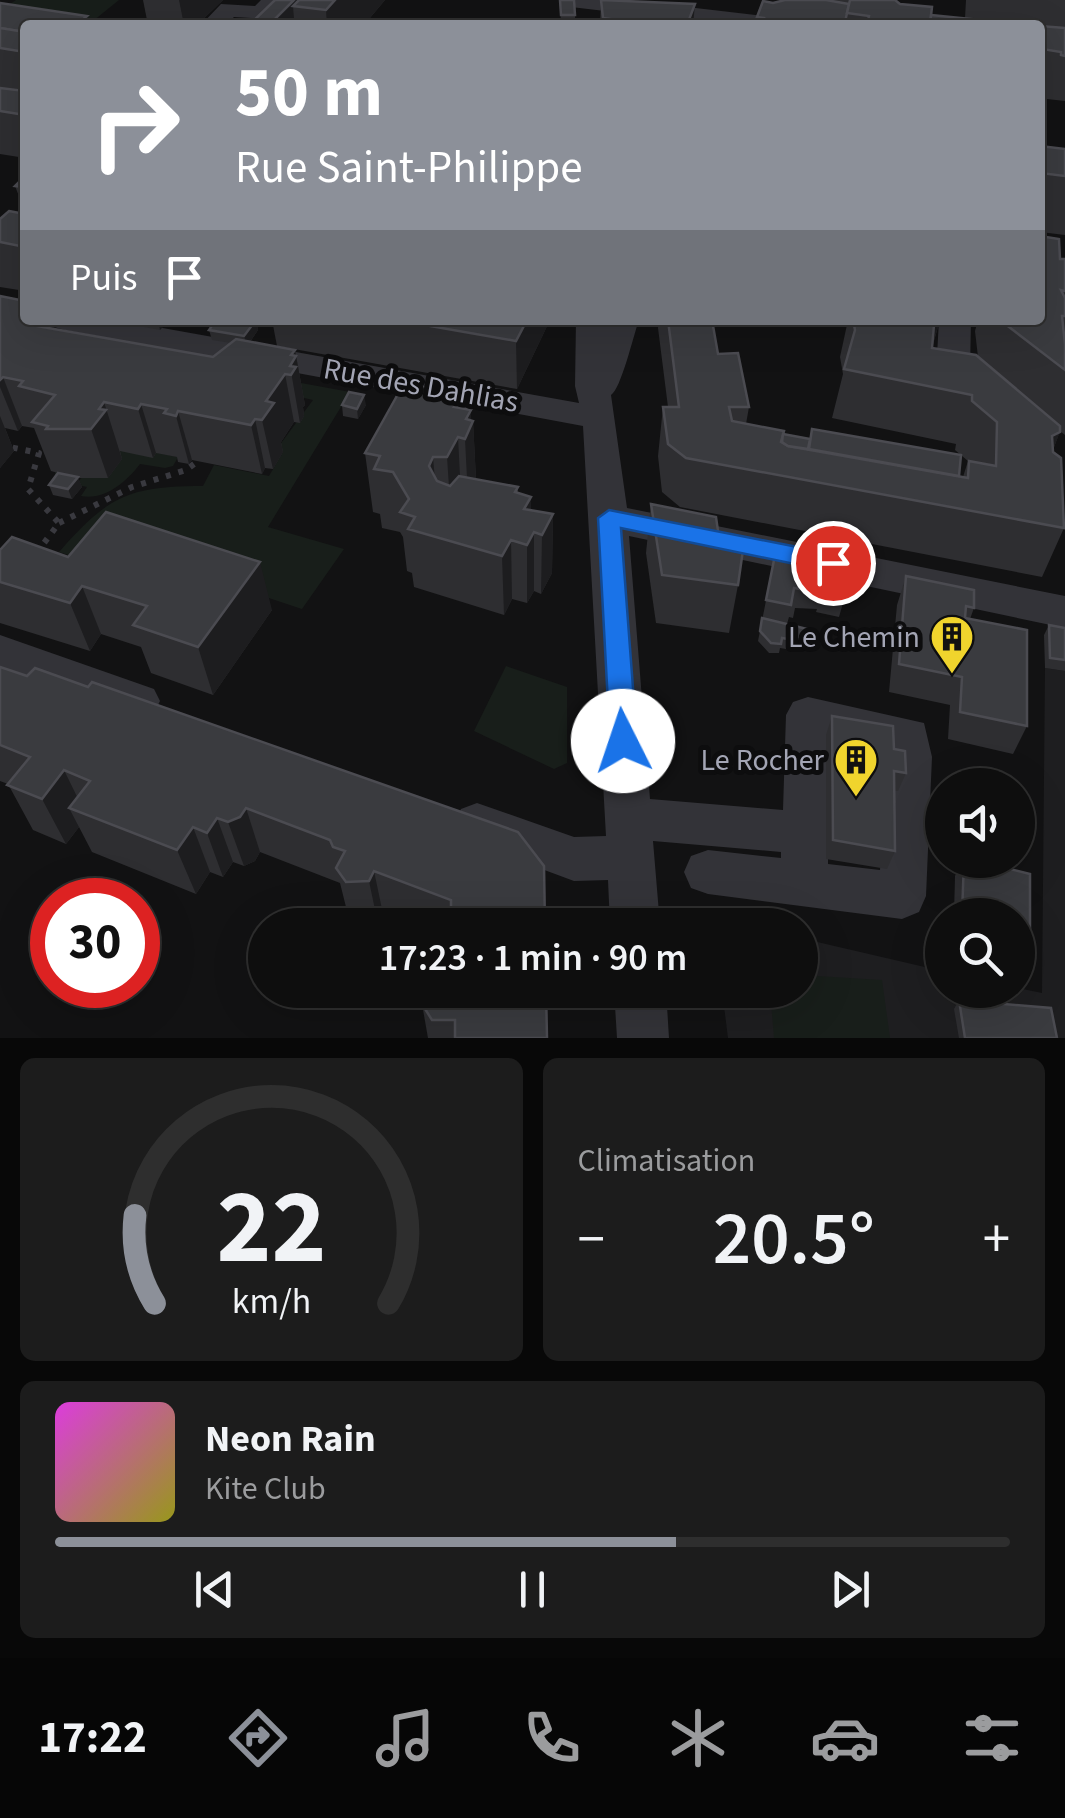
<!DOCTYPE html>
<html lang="fr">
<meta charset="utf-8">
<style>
:root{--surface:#0e0e0e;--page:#1c1c1c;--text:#f1f3f6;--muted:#9b9c9e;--line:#2e2e2e;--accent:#8c9099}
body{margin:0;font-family:"Source Sans 3",sans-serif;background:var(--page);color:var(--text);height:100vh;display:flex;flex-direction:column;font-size:38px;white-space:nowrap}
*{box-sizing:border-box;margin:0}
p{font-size:32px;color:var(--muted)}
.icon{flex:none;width:55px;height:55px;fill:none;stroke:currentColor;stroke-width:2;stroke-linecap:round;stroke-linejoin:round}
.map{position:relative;height:1038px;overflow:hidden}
.drawer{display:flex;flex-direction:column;gap:20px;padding:20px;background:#080808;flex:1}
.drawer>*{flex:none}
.guide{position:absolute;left:20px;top:20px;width:1025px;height:305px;border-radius:10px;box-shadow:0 10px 40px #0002,0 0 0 2px var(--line);background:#8c9099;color:#fff;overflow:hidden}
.fabs{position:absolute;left:925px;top:768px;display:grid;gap:20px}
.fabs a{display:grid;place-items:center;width:110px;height:110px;border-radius:50%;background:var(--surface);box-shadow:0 10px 40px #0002,0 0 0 2px var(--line);font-size:50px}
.speed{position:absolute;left:30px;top:878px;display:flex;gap:20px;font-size:50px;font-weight:700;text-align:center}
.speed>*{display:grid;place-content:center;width:130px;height:130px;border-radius:50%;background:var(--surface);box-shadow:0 10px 40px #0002,0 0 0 2px var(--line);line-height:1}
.speed .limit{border:15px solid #d22;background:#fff;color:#111}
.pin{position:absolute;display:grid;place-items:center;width:85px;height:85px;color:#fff;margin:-42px;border:5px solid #fff;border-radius:50%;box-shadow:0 2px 10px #0007}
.me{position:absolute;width:110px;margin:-55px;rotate:356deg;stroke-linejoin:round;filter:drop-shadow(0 0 8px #0008)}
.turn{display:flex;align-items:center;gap:35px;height:210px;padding:0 50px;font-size:45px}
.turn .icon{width:130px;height:130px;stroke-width:2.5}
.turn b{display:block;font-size:70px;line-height:85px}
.then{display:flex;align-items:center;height:95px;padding:0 50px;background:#0003;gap:20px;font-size:38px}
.big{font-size:75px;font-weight:600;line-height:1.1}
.drawer .card{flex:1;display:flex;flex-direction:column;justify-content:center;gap:15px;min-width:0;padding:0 35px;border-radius:15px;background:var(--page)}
.drawer .dial{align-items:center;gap:0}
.dial svg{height:260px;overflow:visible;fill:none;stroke:var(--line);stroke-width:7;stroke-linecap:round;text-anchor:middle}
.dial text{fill:var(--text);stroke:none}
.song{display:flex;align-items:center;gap:30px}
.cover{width:120px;height:120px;border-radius:15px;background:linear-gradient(135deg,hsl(300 70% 55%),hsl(60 70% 35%))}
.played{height:10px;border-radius:5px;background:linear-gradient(90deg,var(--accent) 65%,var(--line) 65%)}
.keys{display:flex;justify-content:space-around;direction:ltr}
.heat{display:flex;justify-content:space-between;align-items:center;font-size:55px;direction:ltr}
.drawer .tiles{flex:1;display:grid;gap:20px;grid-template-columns:1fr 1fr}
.card:last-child{grid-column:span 2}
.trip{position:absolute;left:248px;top:908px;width:570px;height:100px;border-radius:50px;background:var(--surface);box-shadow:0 10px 40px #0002,0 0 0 2px var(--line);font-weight:600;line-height:100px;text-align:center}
.dock{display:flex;height:160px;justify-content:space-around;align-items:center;background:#060606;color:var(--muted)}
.dock .icon{width:70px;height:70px}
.dock .active{color:var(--accent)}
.dock b{font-size:45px;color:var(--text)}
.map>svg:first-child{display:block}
</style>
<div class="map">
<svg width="1065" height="1038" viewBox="0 0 1065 1038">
<rect width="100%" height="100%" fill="#121213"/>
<!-- built -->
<polygon fill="#1e1e20" points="1045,668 1065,671 1065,1038 728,1038 722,990 800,990 800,938 942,971 942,990 1018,988 1042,993"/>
<!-- green -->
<g fill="#181e1a">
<polygon points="16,0 119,0 88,25 25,25 0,11"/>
<path d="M0,327L350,392L268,527L344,549L302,609L143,556L88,561L59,552C108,496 129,486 203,486L214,465L269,476L283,452L276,450L313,400Z"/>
<path d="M124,446L178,457L173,466L165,468L140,464C127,481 105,501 81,496L87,487L55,480V472L79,481L82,477L108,478L121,460L116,458Z"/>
<polygon points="506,666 567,687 567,763 554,769 474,731"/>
<polygon points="800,975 882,980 890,1038 774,1038 770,990 800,990"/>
</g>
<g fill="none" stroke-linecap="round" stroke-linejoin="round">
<!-- path -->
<g stroke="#39393f" stroke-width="6" stroke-dasharray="5 8" stroke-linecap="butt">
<polyline points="0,445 39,453 28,489 59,523 44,543"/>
<polyline points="59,523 132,487 186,470 198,461"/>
</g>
<!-- minor -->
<g fill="#333338" fill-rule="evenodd">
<polygon points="261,0 285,0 268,19 234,17 225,25 201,25 221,4 255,6"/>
<polygon points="560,0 627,0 781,18 792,25 724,25 571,7"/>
<path d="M49,320H118L579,403L575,386L576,320H639C633,337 621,389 611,395L627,508L1065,596V628L629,536L650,799L783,810L786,715L793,702L808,697L924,723L932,757L926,896L919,912L902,919L708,894L691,888L684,872L691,856L708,850L781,858V852L653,841L660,925H610L608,880L574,881L461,839L454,824L461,809L477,803L574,837L606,836L583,426L65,330L54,327ZM829,738L887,750L880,870L828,864Z"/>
<path d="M939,320H971L970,370L991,391L986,399C964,404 948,391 936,373Z"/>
<polygon points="0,635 154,689 160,701 154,713 139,719 0,668"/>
<polygon points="614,990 666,990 669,1038 617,1038"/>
</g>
</g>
<!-- wall -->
<g fill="#2e2e31">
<polygon points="143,0 223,0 197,25 148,25"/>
<polygon points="275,0 385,0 364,25 295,25 294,19"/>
<polygon points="560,0 575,15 575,24 561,24"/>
<polygon points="601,0 693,25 600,25"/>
<polygon points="783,0 895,0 900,4 931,15 965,18 966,0 1065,0 1065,101 1047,99 1047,96 1040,95 1040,25 867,25 869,16 867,25 756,25 757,17 773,3"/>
<polygon points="0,3 87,16 90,25 25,25 25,158 0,154"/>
<polygon points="1040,146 1065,149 1065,235 1040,232"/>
<polygon points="25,176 25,205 22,204 15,186"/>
<polygon points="25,214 25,291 0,287 0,219"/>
<polygon points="1060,259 1065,259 1065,435 1060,431 1053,450 1064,528 1042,577 680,507 662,492 658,456 663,407 668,407 658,328 659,320 712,320 718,354 749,407 746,424 783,434 963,477 968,461 955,450 956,444 832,418 843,374 840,357 848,320 940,320 932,348 978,357 975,331 978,320 1040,320"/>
<polygon points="0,296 55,329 213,357 231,343 212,340 209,330 256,320 258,330 250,342 295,350 305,405 303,407 304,416 300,423 294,422 281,442 283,452 273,469 265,468 262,474 192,460 189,464 178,462 177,457 156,453 153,458 120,451 122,459 108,478 78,478 82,487 72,499 53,495 49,485 58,473 51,471 34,428 22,426 18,431 5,428 14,451 0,468"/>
<polygon points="142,320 169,320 160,330 144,327"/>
<polygon points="272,320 550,320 517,389 277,346"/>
<polygon points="466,392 467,410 471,410 471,421 473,421 476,479 518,487 518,493 531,497 531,510 553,514 552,573 541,594 534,591 527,603 512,599 504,615 414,587 412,573 407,571 403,537 400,532 382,528 380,514 373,512 365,453"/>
<polygon points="342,405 366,405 358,419 343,416"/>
<polygon points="651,504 738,585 729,633 656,623 646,553"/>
<polygon points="0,550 68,557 272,610 213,695 151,673 141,647 101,634 90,651 0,623"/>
<polygon points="776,550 853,568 839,617 816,612 817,609 795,608 793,618 789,617 787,624 810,639 808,649 793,646 792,650 780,648 779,653 769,653 758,641"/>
<polygon points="906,576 974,608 970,619 1027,726 1013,754 948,739 950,705 889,692 897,605"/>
<polygon points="1049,625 1065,628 1065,671 1045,668 1044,635"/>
<polygon points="0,667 545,925 411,925 383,914 378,924 356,925 347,911 340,883 260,852 255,861 244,866 233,862 223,877 210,872 196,894 92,852 79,827 66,844 33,830 8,784 0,781"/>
<polygon points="832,716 894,749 906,773 898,791 894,791 895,851 887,869 826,859 826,735"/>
<polygon points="963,860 974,860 1030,874 1030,947 1019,964 1018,964 1018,915 954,915 955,876"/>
<polygon points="959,1000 1057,1038 959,1038 954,1009"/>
<polygon points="422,1004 547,1038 428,1038"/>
</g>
<!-- shaded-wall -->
<g fill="#1d1d1f">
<polygon points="179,0 223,0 197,25 184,25"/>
<polygon points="294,0 312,0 293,6 294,19 288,25 269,25"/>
<polygon points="335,0 385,0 364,25 327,25 326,10"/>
<polygon points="695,4 693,25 687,25"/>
<polygon points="87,16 90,25 76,25"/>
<polygon points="824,20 823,25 811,25 811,23"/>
<polygon points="39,320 52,320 64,353 37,326"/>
<polygon points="158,320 169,320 160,330"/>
<polygon points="256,320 258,330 247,346 244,336"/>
<polygon points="527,320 550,320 517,389 516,341"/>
<polygon points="934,320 940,320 928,360 929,324"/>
<polygon points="295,350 305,405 303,407 304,416 300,423 290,366 291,355"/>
<polygon points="285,374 294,422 281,442 283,452 273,469 262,420 266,401"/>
<polygon points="3,377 22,426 18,431 0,387 0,380"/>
<polygon points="466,392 467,417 471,410 471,425 473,421 476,480 468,498 465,439 458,437 461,496 451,516 447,457 454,407"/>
<polygon points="364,395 366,405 358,419 357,409"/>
<polygon points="104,402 122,459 108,478 91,429 99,409"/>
<polygon points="141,404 156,453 153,458 138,409"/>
<polygon points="178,411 192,460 189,464 176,416"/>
<polygon points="0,416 14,451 0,468"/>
<polygon points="255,419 265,468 262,474 251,425"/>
<polygon points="1060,432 1040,481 1052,436"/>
<polygon points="433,457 438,516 429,466"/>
<polygon points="78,477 82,487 72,499 68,489"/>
<polygon points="531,497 531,538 534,532 534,591 527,603 527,545 524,509"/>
<polygon points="553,514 552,573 541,594 542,535"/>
<polygon points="511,540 512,599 504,615 502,556"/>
<polygon points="260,562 272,610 213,695 198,647"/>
<polygon points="82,586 101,634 90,651 70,603"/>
<polygon points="64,770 86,815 69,808 79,827 66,844 42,799"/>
<polygon points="246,808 260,852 255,861 244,866 228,822"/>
<polygon points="217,818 233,862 223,877 207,833"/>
<polygon points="193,827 210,872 196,894 177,850"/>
<polygon points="374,871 383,914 378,924 369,881"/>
</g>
<!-- building -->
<g fill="#3a3b3f" stroke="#4b4b51" stroke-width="2.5">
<polygon points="275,0 294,0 269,25 249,25"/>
<polygon points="299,0 335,0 326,10 293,6"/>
<polygon points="560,0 574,0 575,15 561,15"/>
<polygon points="601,0 695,4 687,25 636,25 638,23 603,18"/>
<polygon points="785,0 826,0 849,4 845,22 824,20 811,23 811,25 762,25 764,18 757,17 763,1 773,3"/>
<polygon points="850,0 895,0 900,4 932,7 930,25 888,25 888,22 868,20 869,16 847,13"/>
<polygon points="0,3 87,16 76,25 25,25 25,32 0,28"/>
<polygon points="931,15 1031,25 930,25"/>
<polygon points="1040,26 1065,28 1065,56 1061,55 1061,52 1042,49 1041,44 1040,44"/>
<polygon points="0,28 25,32 25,52 0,48"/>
<polygon points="0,88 25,91 25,115 0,111"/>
<polygon points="1040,146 1065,149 1065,176 1040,173"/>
<polygon points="25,176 25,187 15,186"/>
<polygon points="9,211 25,214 25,247 0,242 0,219"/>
<polygon points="1040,236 1059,239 1060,259 1065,259 1065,291 1061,290 1065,298 1065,316 1062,316 1065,344 1065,370 1000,320 1040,320"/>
<polygon points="0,296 25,301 25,320 39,320 37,326 213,357 236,339 295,350 291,355 296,356 290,366 296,367 291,375 285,374 266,401 274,403 262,420 255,419 251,425 178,411 176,416 164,413 167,409 141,404 138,409 104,402 99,409 106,410 91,429 46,429 48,426 32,422 55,395 19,386 23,381 3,377 0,380"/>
<polygon points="216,320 256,320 244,336 209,330"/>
<polygon points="396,320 527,320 516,341"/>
<polygon points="668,320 712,320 718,354 738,353 749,407 729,407 732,421 784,431 781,442 788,446 968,478 969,461 996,466 997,422 972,401 972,395 844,369 855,330 853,320 934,320 929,324 934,325 932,348 976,355 1060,426 1060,432 1052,436 1053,452 1061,458 1064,528 686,458 668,444 663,407 679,407"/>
<polygon points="403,385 466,392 454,407 471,410 466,419 473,421 465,439 458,437 447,457 433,457 429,466 437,481 450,486 459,476 518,487 515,492 531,497 524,509 553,514 542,535 534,532 527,545 511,540 502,556 408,529 415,517 400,512 409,499 393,472 374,469 380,456 365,453"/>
<polygon points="349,392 364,395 357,409 342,405"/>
<polygon points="812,429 961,455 959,476 809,449"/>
<polygon points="783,434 810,439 808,449 788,446 782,442"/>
<polygon points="58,473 78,477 68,489 49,485"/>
<polygon points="651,504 716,517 720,545 743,550 738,585 662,575"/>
<polygon points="106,512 260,562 198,647 133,625 147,606 82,586 70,603 0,582 0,550 12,537 68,557"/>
<polygon points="776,550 829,561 824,581 801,579 800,589 794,588 791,605 766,600"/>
<polygon points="830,558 854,562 853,568 829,564"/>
<polygon points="906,576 974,590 974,608 966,606 965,618 1027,630 1027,726 960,712 962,677 899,664"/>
<polygon points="762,618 811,630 810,639 794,636 794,640 782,638 781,644 771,643 760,631"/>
<polygon points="1049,625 1065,628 1065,660 1050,658"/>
<polygon points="0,667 27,676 35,668 88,687 92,682 518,832 544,866 545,925 451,925 451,900 374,871 369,881 346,882 336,868 345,851 333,847 330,840 246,808 240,817 228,822 217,818 207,833 193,827 177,850 69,808 90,781 64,770 42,799 7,785 30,757 0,745"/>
<polygon points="832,716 893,726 894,749 905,751 906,773 894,771 895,851 833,840"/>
<polygon points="964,860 974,860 1030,874 1030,947 1018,944 1018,915 962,915"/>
<polygon points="430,990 546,990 547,1038 455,1038 455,1020 432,1020 422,1004"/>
<polygon points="959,1000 1051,1008 1057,1038 965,1038"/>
</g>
<!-- route -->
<polygon fill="#1a73e8" stroke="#114b97" stroke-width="2.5" points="609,510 833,554 845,563 833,572 621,528 637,741 633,749 623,752 614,749 610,741 598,518"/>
<!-- icons -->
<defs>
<symbol id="building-pin" viewBox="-11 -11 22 30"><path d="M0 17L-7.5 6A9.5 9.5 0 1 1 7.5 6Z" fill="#f0d42d" stroke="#0d0d0e"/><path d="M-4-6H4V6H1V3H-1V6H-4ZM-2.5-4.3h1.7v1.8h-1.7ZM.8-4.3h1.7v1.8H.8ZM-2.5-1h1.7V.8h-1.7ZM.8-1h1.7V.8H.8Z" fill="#111"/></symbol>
</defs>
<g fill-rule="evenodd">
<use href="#building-pin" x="927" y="612" width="50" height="68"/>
<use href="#building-pin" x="831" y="735" width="50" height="68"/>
</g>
<g text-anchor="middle" stroke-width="10" stroke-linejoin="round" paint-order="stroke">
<!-- street labels -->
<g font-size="30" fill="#a3a5b4" stroke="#0d0d0e">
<text transform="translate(421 385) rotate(10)" y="10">Rue des Dahlias</text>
</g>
<!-- poi labels -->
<g font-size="30" fill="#a3a5b4" stroke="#0d0d0e" text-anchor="end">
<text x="920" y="647">Le Chemin</text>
<text x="824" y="770">Le Rocher</text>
</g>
</g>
</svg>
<div class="fabs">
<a><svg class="icon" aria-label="sound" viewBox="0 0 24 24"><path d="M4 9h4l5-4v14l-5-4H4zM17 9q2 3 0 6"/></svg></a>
<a><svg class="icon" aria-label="search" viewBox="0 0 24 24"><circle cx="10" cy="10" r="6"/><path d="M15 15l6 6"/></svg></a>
</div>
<div class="speed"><div class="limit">30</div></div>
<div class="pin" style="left:833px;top:563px;background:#d93025"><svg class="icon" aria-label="arrive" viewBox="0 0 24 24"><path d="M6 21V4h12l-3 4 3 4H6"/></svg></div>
<svg class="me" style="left:623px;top:741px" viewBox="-20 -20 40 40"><circle r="19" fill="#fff"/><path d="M0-13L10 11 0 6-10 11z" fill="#1a73e8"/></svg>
<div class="trip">17:23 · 1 min · 90 m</div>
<div class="guide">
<div class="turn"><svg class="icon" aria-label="right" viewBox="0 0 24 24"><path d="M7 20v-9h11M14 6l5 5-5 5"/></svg><div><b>50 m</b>Rue Saint-Philippe</div></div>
<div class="then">Puis<svg class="icon" aria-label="arrive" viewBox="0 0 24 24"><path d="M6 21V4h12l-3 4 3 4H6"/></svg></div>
</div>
</div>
<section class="drawer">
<div class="tiles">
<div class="card dial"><svg viewBox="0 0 100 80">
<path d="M14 69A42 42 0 1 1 86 69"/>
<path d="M14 69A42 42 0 0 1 8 42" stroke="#8c9099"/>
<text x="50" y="56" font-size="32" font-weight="700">22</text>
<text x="50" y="72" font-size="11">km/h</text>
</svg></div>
<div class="card"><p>Climatisation</p>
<div class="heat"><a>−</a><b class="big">20.5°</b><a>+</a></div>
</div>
<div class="card">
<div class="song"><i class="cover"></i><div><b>Neon Rain</b><p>Kite Club</p></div></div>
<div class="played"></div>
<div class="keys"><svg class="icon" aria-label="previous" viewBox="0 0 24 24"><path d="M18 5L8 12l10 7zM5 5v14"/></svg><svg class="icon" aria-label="pause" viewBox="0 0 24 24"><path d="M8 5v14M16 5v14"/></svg><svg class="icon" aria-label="next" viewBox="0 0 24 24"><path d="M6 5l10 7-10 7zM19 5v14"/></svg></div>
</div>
</div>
</section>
<nav class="dock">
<b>17:22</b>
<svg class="icon active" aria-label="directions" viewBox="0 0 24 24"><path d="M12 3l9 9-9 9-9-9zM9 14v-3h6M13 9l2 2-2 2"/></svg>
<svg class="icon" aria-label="music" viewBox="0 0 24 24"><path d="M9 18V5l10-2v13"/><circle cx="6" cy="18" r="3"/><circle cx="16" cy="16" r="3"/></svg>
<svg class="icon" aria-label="phone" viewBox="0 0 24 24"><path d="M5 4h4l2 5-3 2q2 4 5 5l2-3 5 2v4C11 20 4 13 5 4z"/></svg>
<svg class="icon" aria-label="climate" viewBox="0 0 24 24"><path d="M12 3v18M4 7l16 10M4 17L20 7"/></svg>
<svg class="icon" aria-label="car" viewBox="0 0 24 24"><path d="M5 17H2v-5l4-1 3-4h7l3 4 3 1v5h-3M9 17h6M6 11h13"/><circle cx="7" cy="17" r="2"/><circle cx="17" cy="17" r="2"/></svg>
<svg class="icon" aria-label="filters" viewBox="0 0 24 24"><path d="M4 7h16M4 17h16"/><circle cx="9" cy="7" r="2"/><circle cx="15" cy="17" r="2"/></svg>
</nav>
